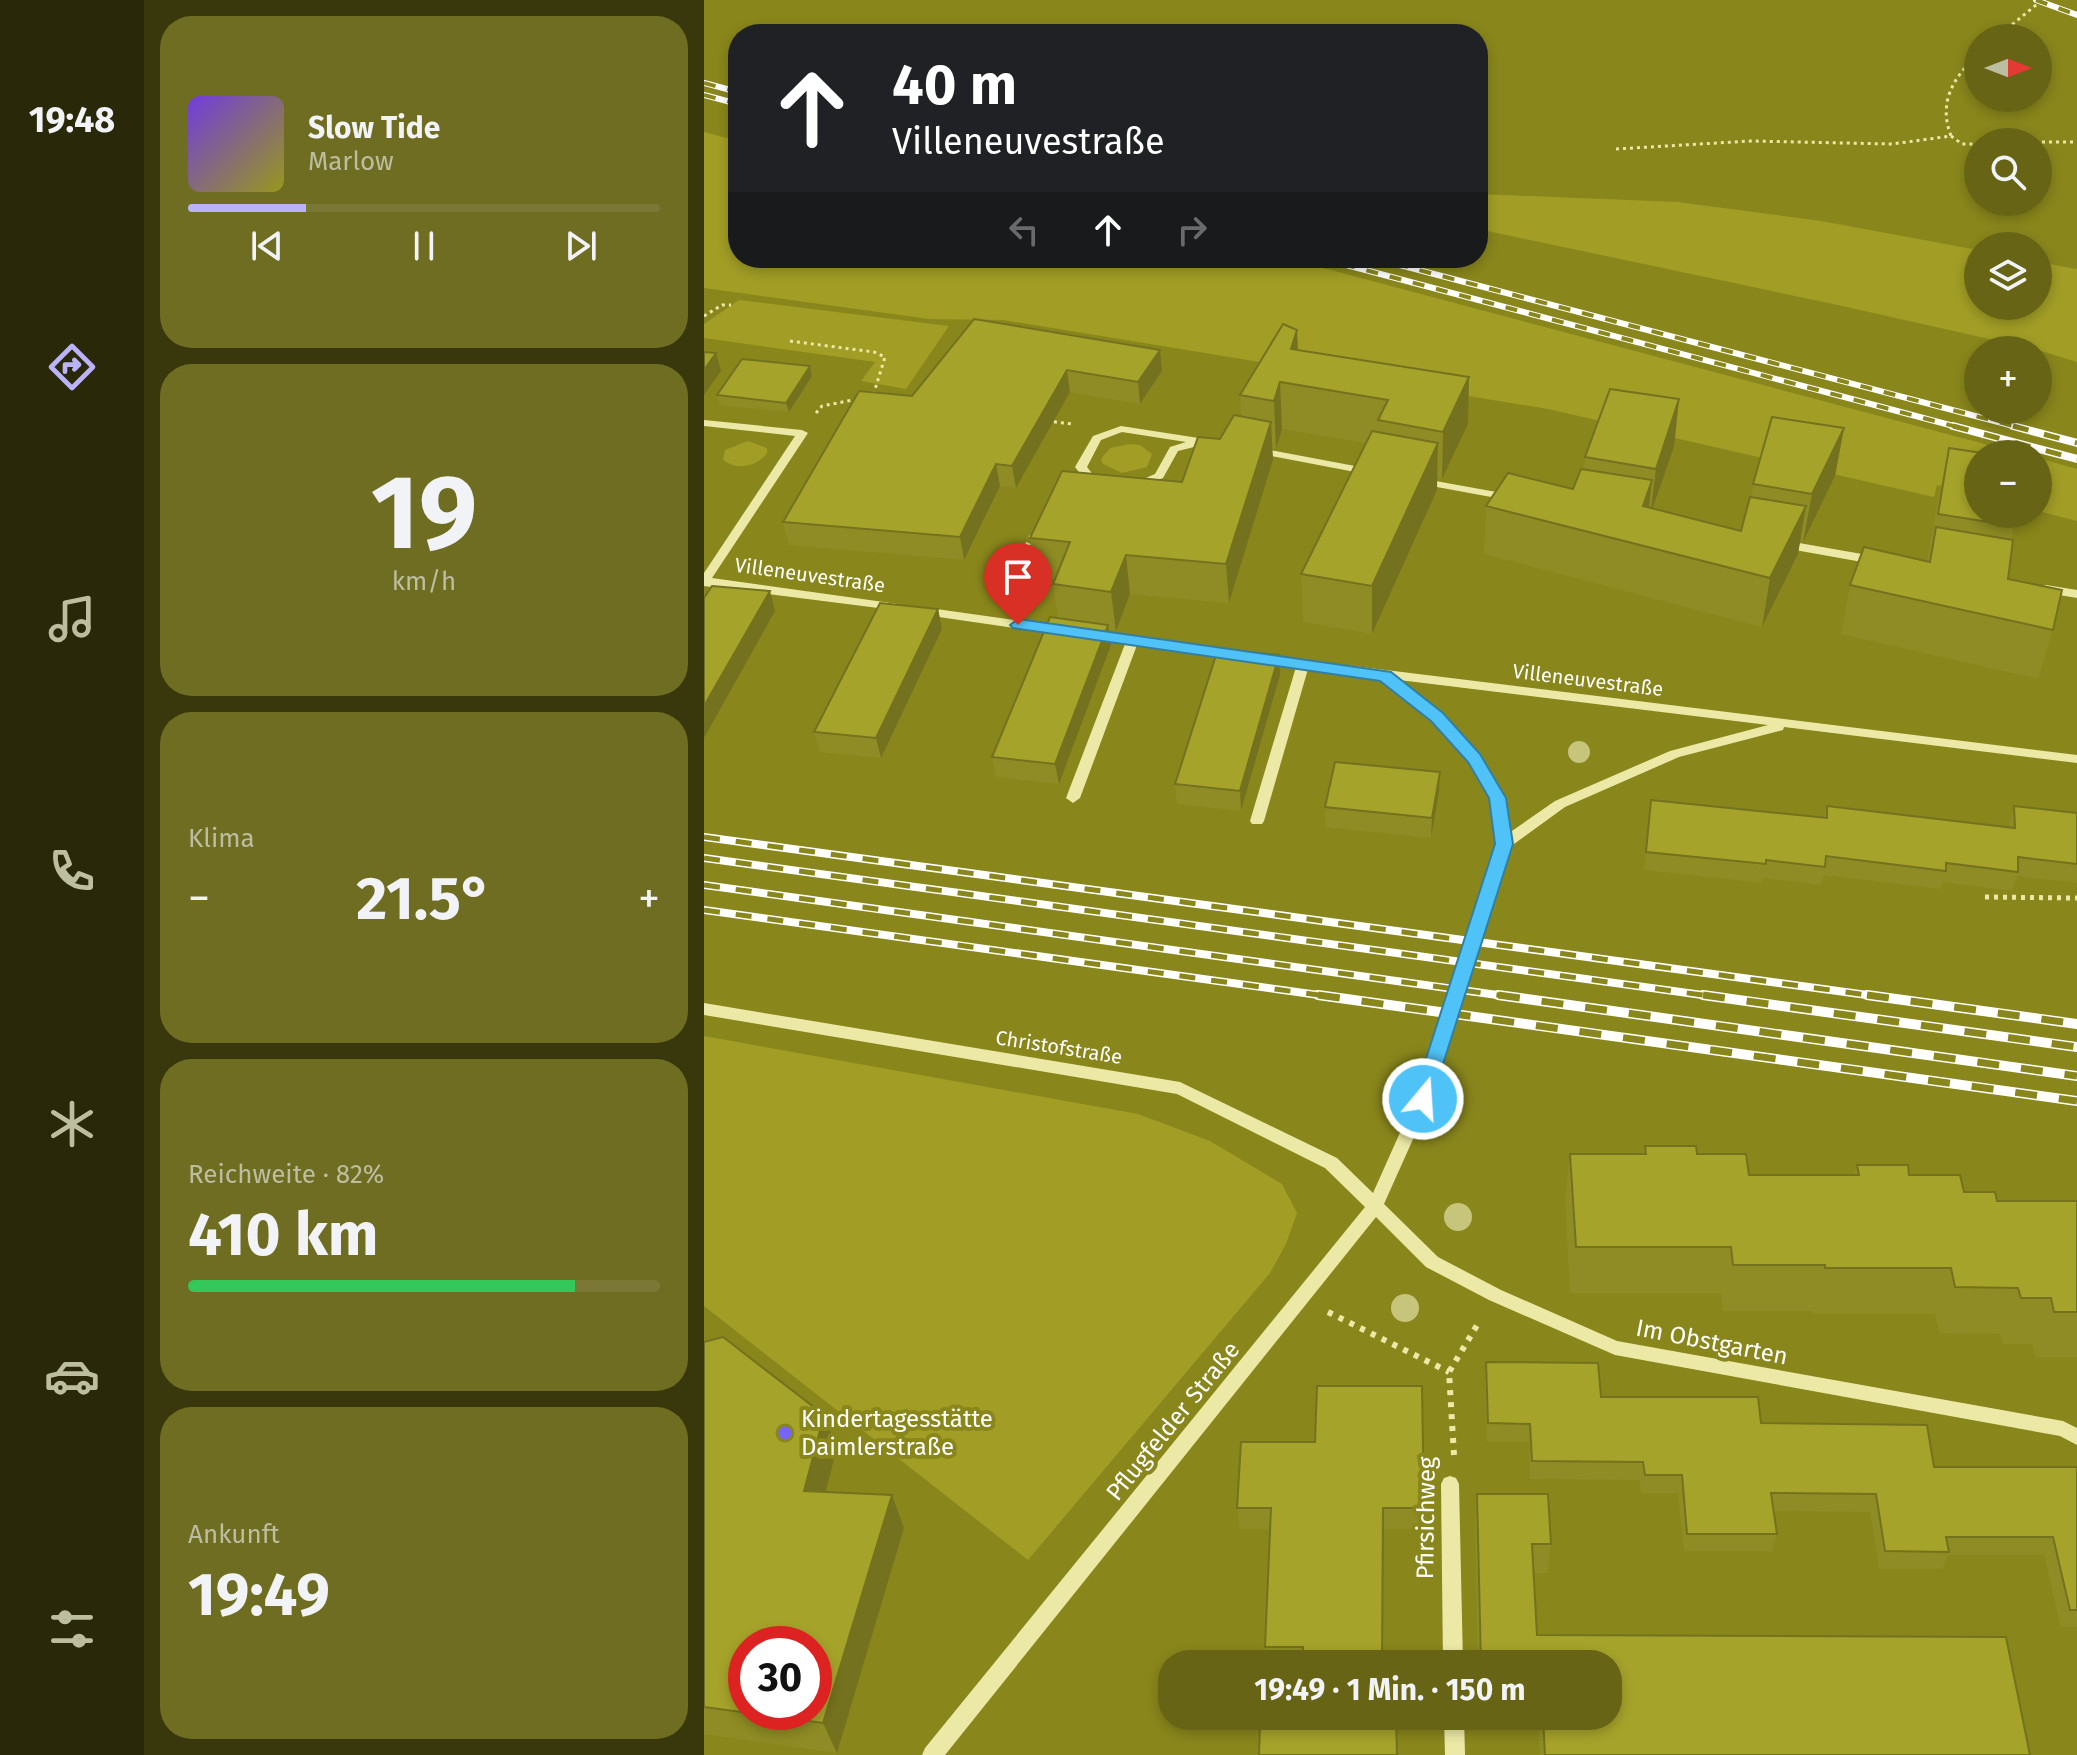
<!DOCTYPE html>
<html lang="de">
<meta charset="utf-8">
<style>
:root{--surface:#676415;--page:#6f6d22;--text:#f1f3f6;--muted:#bdbda0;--line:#7a7834;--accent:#bab3f9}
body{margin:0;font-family:"Fira Sans",sans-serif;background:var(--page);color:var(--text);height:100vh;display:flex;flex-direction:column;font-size:30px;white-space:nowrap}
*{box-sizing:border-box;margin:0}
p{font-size:26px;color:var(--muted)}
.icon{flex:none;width:44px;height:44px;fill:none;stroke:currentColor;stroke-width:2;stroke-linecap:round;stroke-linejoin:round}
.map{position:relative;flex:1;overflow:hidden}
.details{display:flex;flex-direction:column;gap:16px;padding:16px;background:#39370c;width:560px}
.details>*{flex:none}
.hud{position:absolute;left:24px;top:24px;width:760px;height:244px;border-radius:32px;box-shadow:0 4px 12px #0003;background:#202124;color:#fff;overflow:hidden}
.needle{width:52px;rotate:90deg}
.tools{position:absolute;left:1260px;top:24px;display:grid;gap:16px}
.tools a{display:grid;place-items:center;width:88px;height:88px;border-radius:50%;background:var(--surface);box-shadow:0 4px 12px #0003;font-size:40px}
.speed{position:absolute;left:24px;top:1626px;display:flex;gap:16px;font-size:40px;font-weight:700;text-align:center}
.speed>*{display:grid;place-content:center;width:104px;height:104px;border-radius:50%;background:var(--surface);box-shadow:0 4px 12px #0003;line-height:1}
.speed .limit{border:12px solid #d22;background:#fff;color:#111}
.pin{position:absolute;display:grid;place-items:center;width:68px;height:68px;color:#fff;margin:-82px -34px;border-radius:50% 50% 50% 0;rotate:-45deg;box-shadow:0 0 8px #0007}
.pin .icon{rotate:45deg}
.me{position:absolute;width:88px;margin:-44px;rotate:18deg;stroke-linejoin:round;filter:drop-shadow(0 0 6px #0008)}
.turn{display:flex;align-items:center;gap:28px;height:168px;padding:0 32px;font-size:36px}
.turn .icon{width:104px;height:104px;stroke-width:2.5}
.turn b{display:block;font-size:56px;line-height:68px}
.lanes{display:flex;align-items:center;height:76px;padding:0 32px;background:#0003;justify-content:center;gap:40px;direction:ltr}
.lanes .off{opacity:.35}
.big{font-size:60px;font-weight:700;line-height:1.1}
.details .widget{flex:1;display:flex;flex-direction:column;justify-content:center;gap:12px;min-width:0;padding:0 28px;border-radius:32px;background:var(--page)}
.details .dial{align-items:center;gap:0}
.dial b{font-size:104px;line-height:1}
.song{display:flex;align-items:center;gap:24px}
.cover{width:96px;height:96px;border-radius:12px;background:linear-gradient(135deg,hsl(260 70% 55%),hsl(60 70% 35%))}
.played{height:8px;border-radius:4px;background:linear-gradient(90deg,var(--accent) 25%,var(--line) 25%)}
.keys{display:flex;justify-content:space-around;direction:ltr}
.heat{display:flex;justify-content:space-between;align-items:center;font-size:44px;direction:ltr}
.charge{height:12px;border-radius:6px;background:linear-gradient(90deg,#34c759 82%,var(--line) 0)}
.trip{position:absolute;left:454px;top:1650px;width:464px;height:80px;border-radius:32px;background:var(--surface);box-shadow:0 4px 12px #0003;font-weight:700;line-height:80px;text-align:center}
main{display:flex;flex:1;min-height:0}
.dock{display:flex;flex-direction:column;width:144px;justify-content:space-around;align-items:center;background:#292808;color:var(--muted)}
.dock .icon{width:56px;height:56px}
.dock .on{color:var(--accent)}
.dock b{font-size:36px;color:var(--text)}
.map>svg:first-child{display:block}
</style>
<main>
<nav class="dock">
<b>19:48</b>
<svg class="icon on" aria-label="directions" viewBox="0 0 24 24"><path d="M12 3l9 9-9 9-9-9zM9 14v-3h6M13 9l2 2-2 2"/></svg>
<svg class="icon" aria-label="music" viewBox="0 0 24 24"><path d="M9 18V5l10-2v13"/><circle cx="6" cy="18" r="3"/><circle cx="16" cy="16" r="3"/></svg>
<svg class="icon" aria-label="phone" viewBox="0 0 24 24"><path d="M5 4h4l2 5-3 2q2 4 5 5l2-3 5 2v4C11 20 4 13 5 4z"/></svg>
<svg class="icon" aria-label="climate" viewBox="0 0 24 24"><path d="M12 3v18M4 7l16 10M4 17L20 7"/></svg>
<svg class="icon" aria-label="car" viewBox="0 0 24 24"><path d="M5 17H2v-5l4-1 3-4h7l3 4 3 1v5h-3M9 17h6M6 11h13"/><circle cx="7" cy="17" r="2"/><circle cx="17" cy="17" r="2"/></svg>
<svg class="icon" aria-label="filters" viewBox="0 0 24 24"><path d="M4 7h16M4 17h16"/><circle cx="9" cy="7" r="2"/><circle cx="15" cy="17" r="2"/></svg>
</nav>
<section class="details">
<div class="widget">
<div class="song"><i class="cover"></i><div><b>Slow Tide</b><p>Marlow</p></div></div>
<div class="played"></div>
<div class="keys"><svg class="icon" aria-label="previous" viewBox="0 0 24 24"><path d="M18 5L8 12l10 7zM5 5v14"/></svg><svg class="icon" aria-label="pause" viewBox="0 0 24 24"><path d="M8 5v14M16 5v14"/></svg><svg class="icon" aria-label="next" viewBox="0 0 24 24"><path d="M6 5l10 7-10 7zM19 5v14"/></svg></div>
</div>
<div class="widget dial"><b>19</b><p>km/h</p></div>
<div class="widget"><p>Klima</p>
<div class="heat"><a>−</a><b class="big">21.5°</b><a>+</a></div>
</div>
<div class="widget"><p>Reichweite · 82%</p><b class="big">410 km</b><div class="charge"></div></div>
<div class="widget"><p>Ankunft</p><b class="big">19:49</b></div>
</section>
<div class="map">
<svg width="1373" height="1755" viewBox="0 0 1373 1755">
<rect width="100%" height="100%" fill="#89861c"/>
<!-- green -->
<g fill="#a19d25">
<polygon points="0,132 34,141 34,258 582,258 1318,454 1274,454 1274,496 1233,485 1230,497 844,409 299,320 225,319 0,288"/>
<polygon points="774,194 974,202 1117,221 1274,250 1274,306 1334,306 1334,262 1373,269 1373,362 1334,350 1129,304 774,229"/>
<polygon points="35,300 245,326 202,389 157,381 171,362 0,338 0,324"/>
<path d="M44,441L63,448V453C53,467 33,471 19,460L21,450Z"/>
<polygon points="426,444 436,445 448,454 443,467 418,473 399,464 397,459 406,448"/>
<polygon points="1334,458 1373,469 1373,521 1334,511"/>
<polygon points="0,1036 434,1114 506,1141 578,1184 593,1213 582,1244 566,1273 324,1560 0,1306"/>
</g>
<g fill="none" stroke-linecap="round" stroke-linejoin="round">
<!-- path-far2 -->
<g stroke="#ece9a6" stroke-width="3" stroke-dasharray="3 4" stroke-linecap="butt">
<polyline points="1292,38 1338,0"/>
<polyline points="1247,136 1258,144 1274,144"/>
<polyline points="1331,142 1373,142"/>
<path d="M912,149L1047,141L1188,144L1247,136C1234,102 1249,78 1274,54"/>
<polyline points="0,316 18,305 27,305"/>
<polyline points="86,341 170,352 181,357 169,396"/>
<polyline points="112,413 118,406 154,399"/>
<polyline points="343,421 368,424"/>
</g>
<!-- path-far1 -->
<g stroke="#ece9a6" stroke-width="5" stroke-dasharray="4 5" stroke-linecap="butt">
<polyline points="299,595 328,536"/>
<polyline points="1281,897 1373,898"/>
</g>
<!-- path -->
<g stroke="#ece9a6" stroke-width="6" stroke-dasharray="5 7" stroke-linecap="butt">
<polyline points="624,1312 745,1372"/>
<polyline points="750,1455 745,1372 775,1322"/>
</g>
<!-- minor -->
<g fill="#ece9a6" fill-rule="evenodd">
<polygon points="0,420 98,430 104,433 8,578 194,604 198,605 200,608 198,611 0,586 0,573 91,436 0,426"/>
<polygon points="417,426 514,441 516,443 510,446 498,445 474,451 459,478 434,488 430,487 430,483 451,474 466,447 482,442 418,432 397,440 383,467 390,476 401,479 401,483 382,481 371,467 389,436"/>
<polygon points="550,447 667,469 673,472 667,475 546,452 546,448"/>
<polygon points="715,478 809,495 815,498 809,501 711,483 709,481"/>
<polygon points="1078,540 1175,557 1181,561 1175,565 1074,547 1074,541"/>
<polygon points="1342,585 1373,590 1373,598 1338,592 1336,589 1338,586"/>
<polygon points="218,607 360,627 366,631 360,635 214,614 212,611"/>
<polygon points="389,631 530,651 536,655 530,659 433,645 376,798 369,803 362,798 421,644 385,638 383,635"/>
<path d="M559,655L1373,755V763L1080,727L1079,730L975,757L861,807L806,847L795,882L788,887L781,882L793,844L786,798L765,761L728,720L677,678L604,669L560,821L558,824H548L546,821L592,667L555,662L553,659ZM695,680L1064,725L966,751L851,801L805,833C803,822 803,807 799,796C778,747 735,712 695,680Z"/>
<polygon points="0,1003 476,1082 633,1158 669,1193 711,1099 714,1095 719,1093 724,1095 727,1099 680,1204 734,1257 797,1290 913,1341 1359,1421 1373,1428 1373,1445 1356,1436 911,1355 785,1300 722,1267 672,1217 241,1755 218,1755 221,1748 661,1207 621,1168 473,1094 0,1015"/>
<polygon points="746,1476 752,1478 755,1484 759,1664 739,1664 737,1484 740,1478"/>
<polygon points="740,1716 760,1716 761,1755 741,1755"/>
</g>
<defs>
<g id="rail-far2">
<polyline points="1332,0 1373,15"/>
<polyline points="0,83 34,92"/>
<polyline points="0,95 34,104"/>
<polyline points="616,258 1257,428"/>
<polyline points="669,258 1317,428"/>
</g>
<g id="rail-far1">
<polyline points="1249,426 1373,459"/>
<polyline points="1309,426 1373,443"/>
<polyline points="0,837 1178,997"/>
<polyline points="0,858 1013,997"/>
<polyline points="0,885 808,997"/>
<polyline points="0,910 629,997"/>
</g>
<g id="rail">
<polyline points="614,995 1373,1101"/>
<polyline points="794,995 1373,1076"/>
<polyline points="999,995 1373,1047"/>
<polyline points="1163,995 1373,1024"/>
</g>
</defs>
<!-- rail-far2 casing -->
<use href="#rail-far2" stroke="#fff" stroke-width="6"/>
<!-- rail-far1 casing -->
<use href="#rail-far1" stroke="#fff" stroke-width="8"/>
<!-- rail casing -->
<use href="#rail" stroke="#fff" stroke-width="10"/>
<!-- rail-far2 -->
<use href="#rail-far2" stroke="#89861c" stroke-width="4" stroke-dasharray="12" stroke-linecap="butt"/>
<!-- rail-far1 -->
<use href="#rail-far1" stroke="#89861c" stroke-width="5" stroke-dasharray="16" stroke-linecap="butt"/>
<!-- rail -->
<use href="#rail" stroke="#89861c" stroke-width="7" stroke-dasharray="22" stroke-linecap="butt"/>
<!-- minor-bridge-far1 -->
<polyline stroke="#ece9a6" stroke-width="13" points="751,997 788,882"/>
<!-- minor-bridge -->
<polyline stroke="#ece9a6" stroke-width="17" points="719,1099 752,995"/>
</g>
<!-- trees -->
<g fill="#c7c47c">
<circle cx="875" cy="752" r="11"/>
<circle cx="754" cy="1217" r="14"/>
<circle cx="701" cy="1308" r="14"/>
</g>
<!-- wall -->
<g fill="#8f8c25">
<polygon points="593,330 594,350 765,377 764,424 738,479 733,478 733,490 668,634 599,622 597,574 662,443 578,429 572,449 568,448 569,460 525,603 426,594 412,631 405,630 407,645 355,784 292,777 288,757 354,618 349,584 351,579 332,577 326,538 478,482 537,416 536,395"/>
<polygon points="456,350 458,371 436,404 366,392 312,488 296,486 260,560 85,545 79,522 208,396"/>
<polygon points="106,366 108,376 85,412 16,405 13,395"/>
<polygon points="975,399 970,447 949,509 1037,531 1048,497 1049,484 1140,428 1131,476 1099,542 1096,541 1094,554 1058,627 780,554 782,506 869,489 880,469 881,457"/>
<polygon points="1245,448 1310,526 1307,540 1304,579 1349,630 1334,679 1137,634 1146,585 1223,561 1235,495"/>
<polygon points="234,609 238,629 177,758 116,752 110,732"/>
<polygon points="575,655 576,675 537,811 473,804 471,784"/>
<polygon points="736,772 735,792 727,838 621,827 621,807"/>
<polygon points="947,800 1120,818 1123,806 1305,827 1310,806 1373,813 1373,883 1313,876 1308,891 1239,882 1237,889 1120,875 1117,885 1059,878 1058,883 940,870"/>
<polygon points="941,1146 993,1154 1045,1175 1150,1175 1153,1165 1205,1175 1293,1201 1373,1201 1373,1357 1331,1357 1328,1344 1299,1344 1296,1334 1235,1333 1231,1314 1109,1314 1108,1311 1019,1311 1017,1293 866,1293 861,1201 866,1154 940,1154"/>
<polygon points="0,1342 133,1448 121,1492 188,1495 200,1528 133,1753 0,1734"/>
<polygon points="782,1362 897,1397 1057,1423 1230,1467 1373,1467 1373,1627 1357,1627 1340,1555 1244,1555 1238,1569 1175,1569 1166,1512 1069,1511 1073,1534 1068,1551 980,1551 974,1493 937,1493 936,1480 826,1479 825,1442 783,1442 781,1381"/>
<polygon points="773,1494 847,1544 844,1573 829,1573 833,1635 1326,1755 836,1755 834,1716 904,1716 904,1664 774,1664 771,1523"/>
<polygon points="533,1508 720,1508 719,1529 679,1529 678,1664 563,1664 561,1647 566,1529 536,1529"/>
</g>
<!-- shaded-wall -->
<g fill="#74721e">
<polygon points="593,330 595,377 587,349"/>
<polygon points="456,350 458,371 436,404 434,382"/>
<polygon points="12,353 17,371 0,395 0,370"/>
<polygon points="106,366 108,376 85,412 82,403"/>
<polygon points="363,370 366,392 312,488 308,466"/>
<polygon points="765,377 764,424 738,479 739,432"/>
<polygon points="576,382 578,429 572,449 570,401"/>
<polygon points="975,399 970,447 946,516 952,469"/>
<polygon points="567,422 569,460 525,603 522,564"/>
<polygon points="1140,428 1131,476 1099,542 1108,494"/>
<polygon points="734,443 733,490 668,634 668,586"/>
<polygon points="292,464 296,486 260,560 256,537"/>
<polygon points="948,480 943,528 939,506"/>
<polygon points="1102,506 1094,554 1058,627 1066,578"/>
<polygon points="422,555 426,594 412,631 407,592"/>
<polygon points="66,591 71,611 0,738 0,706"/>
<polygon points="234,609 238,629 177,758 172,738"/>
<polygon points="404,625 407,645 355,784 351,764"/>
<polygon points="575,655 576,675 537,811 536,791"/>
<polygon points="736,772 735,792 727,838 728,818"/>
<polygon points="120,1415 133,1448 113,1524 100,1491"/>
<polygon points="188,1495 200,1528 133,1753 119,1723"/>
</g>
<!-- building -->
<g fill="#a6a32b" stroke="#74721e" stroke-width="2" fill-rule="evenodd">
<polygon points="270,319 456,350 434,382 363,370 308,466 292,464 256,537 79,522 155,391 208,396"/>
<polygon points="579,324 593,330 587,349 765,377 739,432 674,420 684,400 576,382 570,401 536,395"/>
<polygon points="0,352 12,353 0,370"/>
<polygon points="38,359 106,366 82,403 13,395"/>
<polygon points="906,389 975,399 952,469 881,457"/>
<polygon points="530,415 567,422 522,564 422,555 407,592 349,584 366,542 326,538 358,471 478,482 494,437 516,439"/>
<polygon points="1068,417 1140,428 1108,494 1049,484"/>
<polygon points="668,431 734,443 668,586 597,574"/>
<polygon points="1245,448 1285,454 1274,454 1274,514 1312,514 1310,526 1234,514"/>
<polygon points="877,469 948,480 939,506 1037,531 1046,497 1102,506 1066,578 782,506 804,473 869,489"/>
<polygon points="1232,527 1309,540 1304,579 1358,590 1349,630 1146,585 1160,547 1226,562"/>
<polygon points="8,586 66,591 0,706 0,598"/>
<polygon points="176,603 234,609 172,738 110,732"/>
<polygon points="346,617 404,625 351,764 288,757"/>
<polygon points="514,649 575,655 536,791 471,784"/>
<polygon points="631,762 736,772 728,818 621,807"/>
<polygon points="947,800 1123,818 1123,806 1311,828 1310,806 1373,813 1373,864 1314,857 1314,872 1242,863 1242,871 1122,856 1121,867 1062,860 1062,864 942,852"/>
<polygon points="941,1146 992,1146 993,1154 1042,1154 1045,1175 1155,1175 1153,1165 1204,1165 1205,1175 1256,1175 1260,1192 1291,1192 1293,1201 1373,1201 1373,1312 1350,1312 1347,1298 1317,1298 1314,1288 1251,1287 1247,1268 1121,1268 1121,1265 1029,1265 1027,1247 872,1247 866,1154 942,1154"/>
<path d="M19,1337L120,1415L100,1491L188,1495L119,1723L0,1707V1342ZM42,1644H110V1712H42Z"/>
<polygon points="782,1362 894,1363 897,1397 1054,1397 1057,1423 1223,1425 1230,1467 1373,1467 1373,1610 1366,1610 1349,1537 1242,1537 1245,1552 1181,1551 1172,1494 1067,1493 1073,1534 983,1534 978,1475 941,1475 939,1462 828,1461 826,1424 784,1423"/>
<polygon points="613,1386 718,1386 720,1508 679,1508 678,1664 599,1664 599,1647 561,1647 567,1508 533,1508 537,1442 611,1442"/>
<polygon points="773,1494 844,1494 847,1544 828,1544 833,1635 1302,1637 1326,1755 841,1755 839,1716 904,1716 904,1664 777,1664"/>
<polygon points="599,1716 692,1716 693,1755 555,1755 556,1726 599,1726"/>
</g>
<!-- route -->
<polygon fill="#4fc3f7" stroke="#337fa1" stroke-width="2" points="314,619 687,672 739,713 776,754 802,798 809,844 726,1105 712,1105 709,1099 791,844 785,798 764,762 727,721 676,681 309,628 306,625"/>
<!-- markers -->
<circle fill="#7764fc" stroke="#89861c" stroke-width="3" cx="81" cy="1433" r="8"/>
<g text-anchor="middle" stroke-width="8" stroke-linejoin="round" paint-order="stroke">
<!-- street labels -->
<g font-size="20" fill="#fff" stroke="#89861c">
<text transform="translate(106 575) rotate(8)" y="7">Villeneuvestraße</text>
<text transform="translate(884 680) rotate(7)" y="7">Villeneuvestraße</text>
<text transform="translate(355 1047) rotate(9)" y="7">Christofstraße</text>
</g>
<!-- near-street labels -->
<g font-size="24" fill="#fff" stroke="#89861c">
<text transform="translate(1008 1342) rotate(11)" y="8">Im Obstgarten</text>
<text transform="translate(469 1421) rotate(-51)" y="8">Pflugfelder Straße</text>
<text transform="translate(722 1518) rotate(-89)" y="8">Pfirsichweg</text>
</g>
<!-- near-poi labels -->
<g font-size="24" fill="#fff" stroke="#89861c" text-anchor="start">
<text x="97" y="1427">Kindertagesstätte<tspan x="97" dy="28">Daimlerstraße</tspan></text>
</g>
</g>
</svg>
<div class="tools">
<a><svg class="needle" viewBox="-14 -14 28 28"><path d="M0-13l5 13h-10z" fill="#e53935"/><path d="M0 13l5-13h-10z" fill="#bdbda0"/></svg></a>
<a><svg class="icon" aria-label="search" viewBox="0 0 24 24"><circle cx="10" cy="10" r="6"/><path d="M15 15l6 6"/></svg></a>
<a><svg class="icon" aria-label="layers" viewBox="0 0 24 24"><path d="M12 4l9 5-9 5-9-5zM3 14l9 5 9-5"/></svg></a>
<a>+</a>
<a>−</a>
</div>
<div class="speed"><div class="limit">30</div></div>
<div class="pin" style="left:314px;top:625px;background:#d93025"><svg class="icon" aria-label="arrive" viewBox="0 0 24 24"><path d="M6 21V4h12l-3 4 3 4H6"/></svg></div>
<svg class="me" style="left:719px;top:1099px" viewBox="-20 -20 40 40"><circle r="17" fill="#4fc3f7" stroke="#fff" stroke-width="3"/><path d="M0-11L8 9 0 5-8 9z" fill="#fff"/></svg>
<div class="trip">19:49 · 1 Min. · 150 m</div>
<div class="hud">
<div class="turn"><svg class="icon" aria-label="ahead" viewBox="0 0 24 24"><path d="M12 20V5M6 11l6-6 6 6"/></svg><div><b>40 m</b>Villeneuvestraße</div></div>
<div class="lanes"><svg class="icon off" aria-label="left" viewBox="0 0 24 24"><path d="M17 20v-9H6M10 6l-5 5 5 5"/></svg><svg class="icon" aria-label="ahead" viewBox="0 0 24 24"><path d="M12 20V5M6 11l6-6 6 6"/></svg><svg class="icon off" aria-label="right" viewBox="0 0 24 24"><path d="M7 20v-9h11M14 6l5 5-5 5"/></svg></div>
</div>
</div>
</main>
